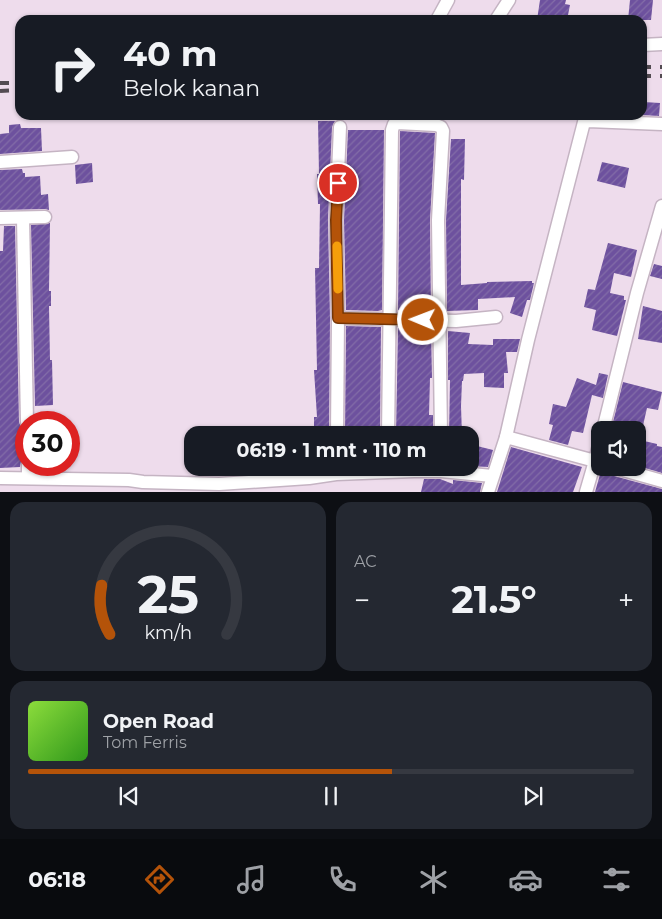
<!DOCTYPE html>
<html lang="id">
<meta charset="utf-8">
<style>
:root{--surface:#171b24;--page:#242831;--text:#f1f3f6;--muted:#9ea1a6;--line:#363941;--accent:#b45309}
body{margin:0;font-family:Montserrat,sans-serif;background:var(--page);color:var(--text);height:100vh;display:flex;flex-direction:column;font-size:19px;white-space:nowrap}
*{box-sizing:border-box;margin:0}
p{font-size:16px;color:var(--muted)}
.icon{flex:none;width:28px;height:28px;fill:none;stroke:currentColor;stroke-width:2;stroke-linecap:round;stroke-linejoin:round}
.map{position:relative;height:492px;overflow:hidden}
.sheet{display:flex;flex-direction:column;gap:10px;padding:10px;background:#0d0f14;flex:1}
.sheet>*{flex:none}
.top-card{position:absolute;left:15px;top:15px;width:632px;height:105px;border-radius:15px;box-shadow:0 1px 4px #0004;background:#171b24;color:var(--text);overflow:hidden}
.controls{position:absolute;left:591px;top:421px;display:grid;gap:10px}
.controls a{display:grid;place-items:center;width:55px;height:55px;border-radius:10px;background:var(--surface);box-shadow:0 1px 4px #0004;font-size:25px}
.speed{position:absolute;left:15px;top:411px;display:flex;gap:10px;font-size:25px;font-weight:700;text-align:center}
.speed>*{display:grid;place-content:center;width:65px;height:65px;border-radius:50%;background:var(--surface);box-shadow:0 1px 4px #0004;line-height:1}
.speed .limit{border:8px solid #d22;background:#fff;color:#111}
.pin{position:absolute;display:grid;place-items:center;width:42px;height:42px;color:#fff;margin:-21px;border:2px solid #fff;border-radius:50%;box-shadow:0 1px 5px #0007}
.me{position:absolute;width:55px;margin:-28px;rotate:271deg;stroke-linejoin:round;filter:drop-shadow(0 0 4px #0008)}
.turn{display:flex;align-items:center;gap:18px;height:105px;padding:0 25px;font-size:22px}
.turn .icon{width:65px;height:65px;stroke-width:2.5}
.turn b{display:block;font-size:35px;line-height:42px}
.big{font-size:38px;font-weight:700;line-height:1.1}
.sheet .card{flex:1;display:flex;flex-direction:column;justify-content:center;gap:8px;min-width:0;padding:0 18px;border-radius:15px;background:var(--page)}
.sheet .dial{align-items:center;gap:0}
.dial svg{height:130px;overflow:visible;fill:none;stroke:var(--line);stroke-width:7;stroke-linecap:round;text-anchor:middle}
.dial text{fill:var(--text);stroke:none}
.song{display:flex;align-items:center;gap:15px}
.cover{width:60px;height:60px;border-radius:8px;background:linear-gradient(135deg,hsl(90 70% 55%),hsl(110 70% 35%))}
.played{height:5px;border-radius:2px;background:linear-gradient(90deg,var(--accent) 60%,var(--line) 60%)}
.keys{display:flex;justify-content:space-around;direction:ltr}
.heat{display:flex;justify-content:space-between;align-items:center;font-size:28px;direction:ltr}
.sheet .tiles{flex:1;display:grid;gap:10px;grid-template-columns:1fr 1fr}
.card:last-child{grid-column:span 2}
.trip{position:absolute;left:184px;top:426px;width:295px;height:50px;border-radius:15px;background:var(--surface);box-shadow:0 1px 4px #0004;font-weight:700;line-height:50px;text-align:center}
.dock{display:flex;height:80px;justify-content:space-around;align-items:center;background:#090b0e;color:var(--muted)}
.dock .icon{width:35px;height:35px}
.dock .on{color:var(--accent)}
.dock b{font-size:22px;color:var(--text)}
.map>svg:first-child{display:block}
</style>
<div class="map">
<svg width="662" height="492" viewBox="0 0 662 492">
<defs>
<pattern id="building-hatch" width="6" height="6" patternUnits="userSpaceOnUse" patternTransform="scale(1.25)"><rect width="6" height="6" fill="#6d519e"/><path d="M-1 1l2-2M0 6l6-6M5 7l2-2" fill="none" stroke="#836da8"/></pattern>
</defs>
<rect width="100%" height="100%" fill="#eedcec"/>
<!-- building -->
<g fill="url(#building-hatch)">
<polygon points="540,0 566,0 565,4 570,5 567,20 537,20"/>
<polygon points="630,0 653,0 651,20 628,20"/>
<polygon points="644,102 660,103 659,116 642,115"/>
<polygon points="318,121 335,121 332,127 328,220 330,318 329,435 314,435 314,417 317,417 314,370 317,370 315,268 319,268 320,204 318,204 317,174 319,174"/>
<polygon points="20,124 21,128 41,128 42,151 0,154 0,134 9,133 9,125"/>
<polygon points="348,130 384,130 382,310 378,311 346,310 344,220"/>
<polygon points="400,131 435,133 430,220 431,311 398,310"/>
<polygon points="451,139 465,139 464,180 461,179 461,285 487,283 487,282 532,281 532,283 534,283 530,300 527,300 522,317 510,313 515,297 478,299 478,310 447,311 446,220"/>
<polygon points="602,162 629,168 625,188 597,181"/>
<polygon points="92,163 93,182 76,184 75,165"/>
<polygon points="22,169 23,173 25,173 25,177 40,176 41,195 48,194 49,210 45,209 0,210 0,170"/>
<polygon points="50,223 49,291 51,291 51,306 49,306 50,360 52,360 53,405 35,406 31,225"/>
<polygon points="4,226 15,226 19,422 21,427 21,451 25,451 25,458 21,461 20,467 0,468 0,251 3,251"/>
<polygon points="608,243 637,250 631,277 614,273 610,293 624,296 624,300 626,300 617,336 592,330 596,310 584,307 588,289 595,290"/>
<polygon points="654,264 662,266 662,279 650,276"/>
<polygon points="643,306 662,311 662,343 638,339"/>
<polygon points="346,326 381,327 380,433 358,433 358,435 345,435"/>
<polygon points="398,328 431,329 432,378 430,378 429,415 433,415 433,435 396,434"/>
<polygon points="448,331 470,333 468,344 493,345 493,339 520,339 517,352 506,352 508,373 504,373 504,388 484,387 484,373 464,374 463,381 462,381 461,406 462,435 449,435 450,380 448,380"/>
<polygon points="599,373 608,375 603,398 592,395 583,433 572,431 568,445 549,440 553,425 549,424 553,404 566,407 577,378 596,385"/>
<polygon points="623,382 662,392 658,410 647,408 642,430 611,430"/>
<polygon points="640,440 657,444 657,446 662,447 662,473 638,466 638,450"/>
<polygon points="473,445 493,450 488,467 470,466"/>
<polygon points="511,447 582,467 573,492 497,492"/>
<polygon points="604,470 609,471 614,476 662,489 662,492 595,492 601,471"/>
<polygon points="424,479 440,479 453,484 453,480 482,483 480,492 421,492"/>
</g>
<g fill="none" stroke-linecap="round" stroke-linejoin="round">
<defs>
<g id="minor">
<polyline points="437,20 448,0"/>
<polyline points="496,20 509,0"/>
<polyline points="642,45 662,44"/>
<polyline points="0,162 72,157"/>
<polyline points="0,218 45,217"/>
<polyline points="23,218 27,422"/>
<polyline points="338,318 456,321 496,317"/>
<polyline points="603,430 637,293 662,206"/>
<polyline points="337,435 338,318 336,220 340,127"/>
<polyline points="388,435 392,130 394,124 397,123 436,125 441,127 443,131 438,220 441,435"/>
<polyline points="506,437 528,340 584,122 588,121 662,124"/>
<polyline points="28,465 28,478"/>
<polyline points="616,468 662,481"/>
<polyline points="0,478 129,480 143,482 219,484 309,478 336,474 414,471 441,471 492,476"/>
<polyline points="488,492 506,437 595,461 600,441"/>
<polyline points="586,492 595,461 600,463"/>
</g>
</defs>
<!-- minor casing -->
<use href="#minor" stroke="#c5b4c3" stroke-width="15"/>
<!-- path -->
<polyline stroke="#a89ba7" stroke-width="2.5" stroke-dasharray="2.5 2.5" stroke-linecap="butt" points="309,435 309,434"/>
<!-- minor -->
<use href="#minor" stroke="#fff" stroke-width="12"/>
<!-- rail -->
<g stroke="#534b52" stroke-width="4" stroke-dasharray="9 9" stroke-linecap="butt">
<polyline points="642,67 662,67"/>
<polyline points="642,76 662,76"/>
<polyline points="0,83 20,83"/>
<polyline points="0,91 20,90"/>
</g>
</g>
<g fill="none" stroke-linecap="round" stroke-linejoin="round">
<defs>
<polyline id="route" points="338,183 336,220 338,318 423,320"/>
</defs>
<!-- route casing -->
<use href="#route" stroke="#753606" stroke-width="12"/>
<!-- route -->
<use href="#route" stroke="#b45309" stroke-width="9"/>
<!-- slow -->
<polyline stroke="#f59e0b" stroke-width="9" points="337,246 338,289"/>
</g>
</svg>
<div class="controls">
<a><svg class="icon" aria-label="sound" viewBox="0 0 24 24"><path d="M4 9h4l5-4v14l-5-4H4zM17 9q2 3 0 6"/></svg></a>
</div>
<div class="speed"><div class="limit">30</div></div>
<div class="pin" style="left:338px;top:183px;background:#d93025"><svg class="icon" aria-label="arrive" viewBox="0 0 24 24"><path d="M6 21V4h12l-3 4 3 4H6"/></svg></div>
<svg class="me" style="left:423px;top:320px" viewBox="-20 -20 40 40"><circle r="17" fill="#b45309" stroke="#fff" stroke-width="3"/><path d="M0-11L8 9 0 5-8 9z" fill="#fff"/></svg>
<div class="trip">06:19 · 1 mnt · 110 m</div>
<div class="top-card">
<div class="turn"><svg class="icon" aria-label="right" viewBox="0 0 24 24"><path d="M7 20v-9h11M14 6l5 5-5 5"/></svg><div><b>40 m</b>Belok kanan</div></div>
</div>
</div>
<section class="sheet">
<div class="tiles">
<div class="card dial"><svg viewBox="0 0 100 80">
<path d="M14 69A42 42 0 1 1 86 69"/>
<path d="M14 69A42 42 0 0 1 9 39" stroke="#b45309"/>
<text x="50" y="56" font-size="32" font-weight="700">25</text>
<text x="50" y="72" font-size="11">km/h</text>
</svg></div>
<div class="card"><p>AC</p>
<div class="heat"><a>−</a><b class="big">21.5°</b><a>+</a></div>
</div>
<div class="card">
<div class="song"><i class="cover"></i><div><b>Open Road</b><p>Tom Ferris</p></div></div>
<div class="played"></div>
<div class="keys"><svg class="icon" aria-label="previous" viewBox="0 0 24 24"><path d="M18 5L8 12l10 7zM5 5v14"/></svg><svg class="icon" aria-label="pause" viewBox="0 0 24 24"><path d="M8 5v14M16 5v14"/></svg><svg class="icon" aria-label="next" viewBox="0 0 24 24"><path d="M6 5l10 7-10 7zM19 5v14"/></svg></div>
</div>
</div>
</section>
<nav class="dock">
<b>06:18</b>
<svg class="icon on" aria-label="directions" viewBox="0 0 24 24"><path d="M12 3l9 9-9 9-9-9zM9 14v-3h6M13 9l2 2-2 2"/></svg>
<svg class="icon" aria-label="music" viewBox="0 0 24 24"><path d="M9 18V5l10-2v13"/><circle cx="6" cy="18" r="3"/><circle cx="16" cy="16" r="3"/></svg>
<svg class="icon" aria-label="phone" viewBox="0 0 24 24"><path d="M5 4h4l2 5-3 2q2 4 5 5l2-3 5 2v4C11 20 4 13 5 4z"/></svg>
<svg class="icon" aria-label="climate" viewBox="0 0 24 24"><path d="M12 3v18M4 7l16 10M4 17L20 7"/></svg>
<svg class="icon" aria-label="car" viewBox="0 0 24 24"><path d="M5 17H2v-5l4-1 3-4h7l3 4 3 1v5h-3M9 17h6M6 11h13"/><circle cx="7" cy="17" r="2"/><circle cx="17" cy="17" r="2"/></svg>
<svg class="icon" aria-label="filters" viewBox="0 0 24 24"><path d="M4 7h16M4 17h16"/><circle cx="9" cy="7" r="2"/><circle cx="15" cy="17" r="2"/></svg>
</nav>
